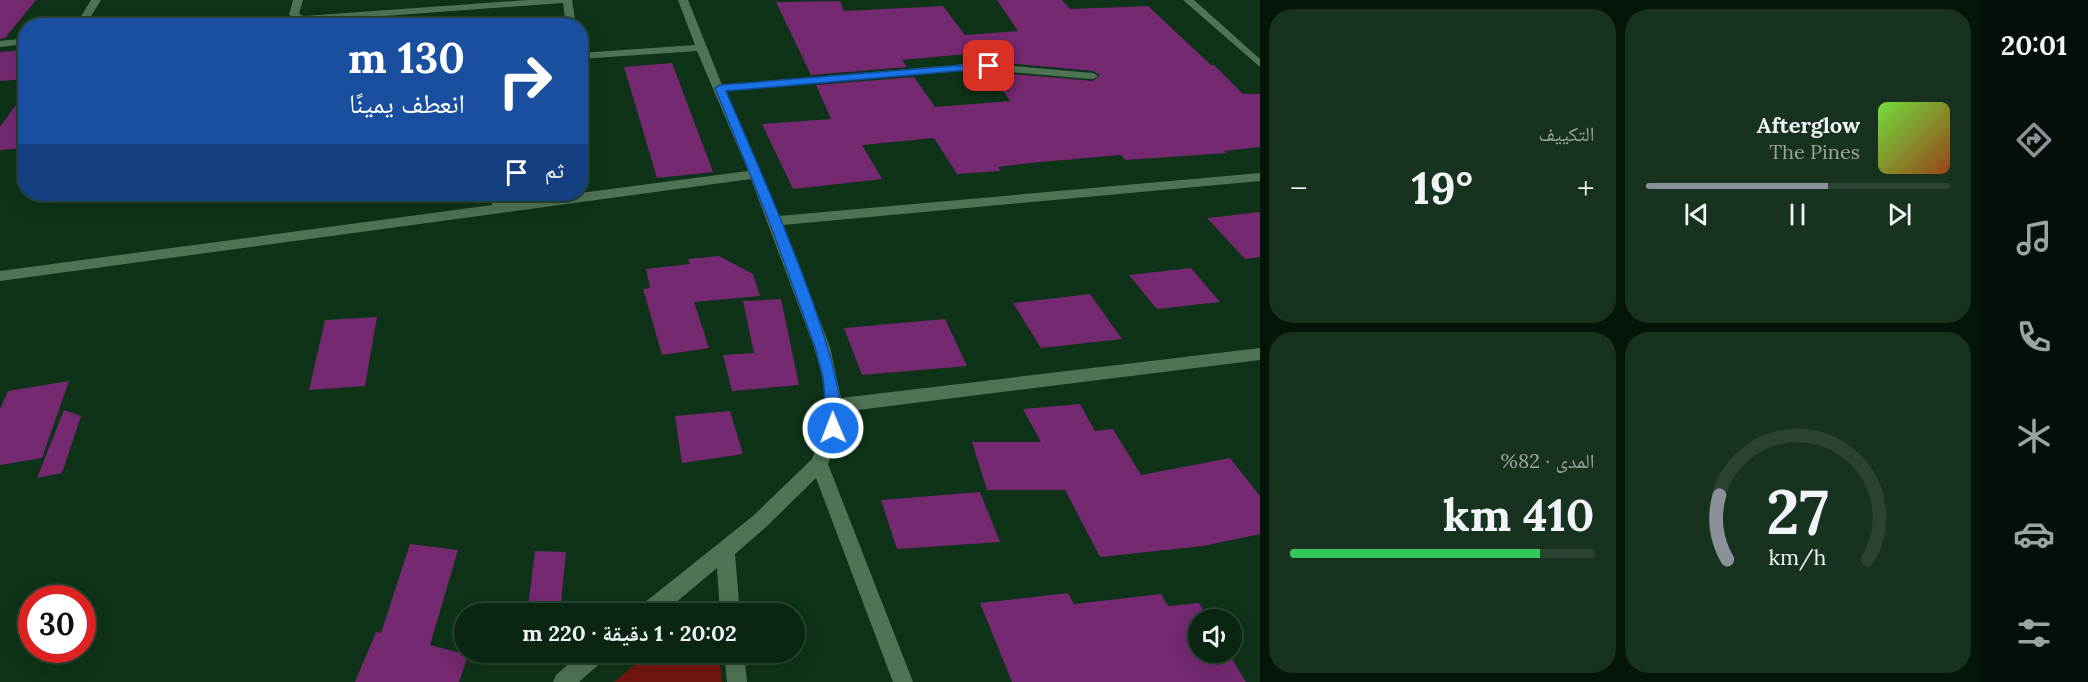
<!DOCTYPE html>
<html lang="ar">
<meta charset="utf-8">
<style>
:root{--surface:#0a2612;--page:#183220;--text:#f1f3f6;--muted:#99a59f;--line:#2a4332;--accent:#8c9099}
body{margin:0;font-family:Lora,"Noto Naskh Arabic",serif;background:var(--page);color:var(--text);direction:rtl;height:100vh;display:flex;flex-direction:column;font-size:22px;white-space:nowrap}
*{box-sizing:border-box;margin:0}
p{font-size:20px;color:var(--muted)}
.icon{flex:none;width:33px;height:33px;fill:none;stroke:currentColor;stroke-width:2;stroke-linecap:round;stroke-linejoin:round}
.map{position:relative;flex:1;overflow:hidden;direction:ltr}
.panel{display:flex;flex-direction:column;gap:9px;padding:9px;background:#06150a;width:720px}
.panel>*{flex:none}
.top-card{position:absolute;left:18px;top:18px;width:570px;height:183px;border-radius:24px;box-shadow:0 6px 24px #0002,0 0 0 2px var(--line);direction:rtl;background:#1a4fa0;color:#fff;overflow:hidden}
.buttons{position:absolute;left:1188px;top:609px;display:grid;gap:12px}
.buttons a{display:grid;place-items:center;width:54px;height:54px;border-radius:50%;background:var(--surface);box-shadow:0 6px 24px #0002,0 0 0 2px var(--line);font-size:30px}
.speed{position:absolute;left:18px;top:585px;display:flex;gap:12px;font-size:30px;font-weight:700;text-align:center}
.speed>*{display:grid;place-content:center;width:78px;height:78px;border-radius:50%;background:var(--surface);box-shadow:0 6px 24px #0002,0 0 0 2px var(--line);line-height:1}
.speed .limit{border:9px solid #d22;background:#fff;color:#111}
.pin{position:absolute;display:grid;place-items:center;width:51px;height:51px;color:#fff;margin:-26px;border-radius:12px;box-shadow:0 3px 9px #0006}
.me{position:absolute;width:66px;margin:-33px;rotate:359deg;stroke-linejoin:round;filter:drop-shadow(0 0 4px #0008)}
.turn{display:flex;align-items:center;gap:21px;height:126px;padding:0 24px;font-size:27px}
.turn .icon{width:78px;height:78px;stroke-width:2.5}
.turn b{display:block;font-size:42px;line-height:51px}
.then{display:flex;align-items:center;height:57px;padding:0 24px;background:#0003;gap:12px;font-size:22px}
.big{font-size:45px;font-weight:700;line-height:1.1}
.panel .card{flex:1;display:flex;flex-direction:column;justify-content:center;gap:9px;min-width:0;padding:0 21px;border-radius:24px;background:var(--page)}
.panel .dial{align-items:center;gap:0}
.dial svg{height:156px;overflow:visible;fill:none;stroke:var(--line);stroke-width:7;stroke-linecap:round;text-anchor:middle}
.dial text{fill:var(--text);stroke:none}
.song{display:flex;align-items:center;gap:18px}
.cover{width:72px;height:72px;border-radius:9px;background:linear-gradient(135deg,hsl(100 70% 55%),hsl(20 70% 35%))}
.played{height:6px;border-radius:3px;background:linear-gradient(90deg,var(--accent) 60%,var(--line) 60%)}
.keys{display:flex;justify-content:space-around;direction:ltr}
.heat{display:flex;justify-content:space-between;align-items:center;font-size:33px;direction:ltr}
.charge{height:9px;border-radius:4px;background:linear-gradient(90deg,#34c759 82%,var(--line) 0)}
.panel .tiles{flex:1;display:grid;gap:9px;grid-template-columns:repeat(2,1fr)}
.trip{position:absolute;left:454px;top:603px;width:351px;height:60px;border-radius:30px;background:var(--surface);box-shadow:0 6px 24px #0002,0 0 0 2px var(--line);font-weight:700;line-height:60px;text-align:center;direction:rtl}
main{display:flex;flex:1;min-height:0}
.tab-bar{display:flex;flex-direction:column;width:108px;justify-content:space-around;align-items:center;background:#040f07;color:var(--muted)}
.tab-bar .icon{width:42px;height:42px}
.tab-bar .on{color:var(--accent)}
.tab-bar b{font-size:27px;color:var(--text)}
.map>svg:first-child{display:block}
</style>
<main>
<nav class="tab-bar">
<b>20:01</b>
<svg class="icon on" aria-label="directions" viewBox="0 0 24 24"><path d="M12 3l9 9-9 9-9-9zM9 14v-3h6M13 9l2 2-2 2"/></svg>
<svg class="icon" aria-label="music" viewBox="0 0 24 24"><path d="M9 18V5l10-2v13"/><circle cx="6" cy="18" r="3"/><circle cx="16" cy="16" r="3"/></svg>
<svg class="icon" aria-label="phone" viewBox="0 0 24 24"><path d="M5 4h4l2 5-3 2q2 4 5 5l2-3 5 2v4C11 20 4 13 5 4z"/></svg>
<svg class="icon" aria-label="climate" viewBox="0 0 24 24"><path d="M12 3v18M4 7l16 10M4 17L20 7"/></svg>
<svg class="icon" aria-label="car" viewBox="0 0 24 24"><path d="M5 17H2v-5l4-1 3-4h7l3 4 3 1v5h-3M9 17h6M6 11h13"/><circle cx="7" cy="17" r="2"/><circle cx="17" cy="17" r="2"/></svg>
<svg class="icon" aria-label="filters" viewBox="0 0 24 24"><path d="M4 7h16M4 17h16"/><circle cx="9" cy="7" r="2"/><circle cx="15" cy="17" r="2"/></svg>
</nav>
<section class="panel">
<div class="tiles">
<div class="card">
<div class="song"><i class="cover"></i><div><b>Afterglow</b><p>The Pines</p></div></div>
<div class="played"></div>
<div class="keys"><svg class="icon" aria-label="previous" viewBox="0 0 24 24"><path d="M18 5L8 12l10 7zM5 5v14"/></svg><svg class="icon" aria-label="pause" viewBox="0 0 24 24"><path d="M8 5v14M16 5v14"/></svg><svg class="icon" aria-label="next" viewBox="0 0 24 24"><path d="M6 5l10 7-10 7zM19 5v14"/></svg></div>
</div>
<div class="card"><p>التكييف</p>
<div class="heat"><a>−</a><b class="big">19°</b><a>+</a></div>
</div>
<div class="card dial"><svg viewBox="0 0 100 80">
<path d="M14 69A42 42 0 1 1 86 69"/>
<path d="M14 69A42 42 0 0 1 10 36" stroke="#8c9099"/>
<text x="50" y="56" font-size="32" font-weight="700">27</text>
<text x="50" y="72" font-size="11">km/h</text>
</svg></div>
<div class="card"><p>المدى · 82%</p><b class="big">410 km</b><div class="charge"></div></div>
</div>
</section>
<div class="map">
<svg width="1260" height="682" viewBox="0 0 1260 682">
<rect width="100%" height="100%" fill="#0e3318"/>
<!-- green -->
<polygon fill="#731710" points="648,653 719,653 722,682 614,682"/>
<!-- building -->
<g fill="#742971">
<polygon points="0,0 36,0 5,38 0,39"/>
<polygon points="997,0 1062,0 1070,9 1148,6 1211,65 1214,65 1243,94 1260,94 1260,147 1224,151 1227,153 1125,160 1121,155 1040,162 998,167 1001,171 957,174 934,138 862,145 882,179 793,189 762,124 831,119 816,85 914,77 935,107 1010,101 990,72 1093,81 1100,75 1093,71 982,61 977,53 902,60 907,67 811,75 776,2 840,1 844,11 943,6 965,35 1018,31"/>
<polygon points="26,50 26,79 0,81 0,52"/>
<polygon points="672,63 713,172 657,178 624,67"/>
<polygon points="26,91 26,148 0,150 0,127"/>
<polygon points="1260,212 1260,257 1245,259 1207,218"/>
<polygon points="719,256 753,274 760,296 694,302 709,348 662,355 643,289 650,288 646,269 690,264 688,259"/>
<polygon points="1191,268 1220,302 1157,309 1129,275"/>
<polygon points="1090,294 1122,339 1041,348 1013,303"/>
<polygon points="781,299 799,385 732,391 723,355 754,353 743,301"/>
<polygon points="377,317 365,386 309,390 325,320"/>
<polygon points="945,319 967,366 862,375 844,328"/>
<polygon points="69,381 42,458 0,465 0,409 8,391"/>
<polygon points="1080,404 1095,431 1113,429 1141,475 1230,458 1260,496 1260,534 1203,546 1100,557 1065,490 987,490 972,442 1041,442 1023,409"/>
<polygon points="64,410 81,416 62,473 37,478"/>
<polygon points="730,411 743,454 682,463 675,416"/>
<polygon points="980,492 1000,542 897,549 881,500"/>
<polygon points="410,544 458,550 430,645 468,655 459,682 355,682 376,632 381,633"/>
<polygon points="535,551 566,552 560,614 527,614"/>
<polygon points="1068,593 1074,604 1161,594 1168,606 1199,603 1209,620 1198,620 1198,652 1228,652 1246,682 1012,682 980,603"/>
</g>
<g fill="none" stroke-linecap="round" stroke-linejoin="round">
<!-- minor -->
<g fill="#4f7355" fill-rule="evenodd">
<polygon points="91,0 101,0 85,26 75,26"/>
<polygon points="293,0 303,0 299,14 304,16 528,0 572,0 576,26 566,26 563,3 303,22 289,15"/>
<polygon points="678,0 688,0 722,85 977,63 1093,73 1098,76 1093,79 1078,78 977,69 725,91 779,216 1260,173 1260,181 783,225 830,347 841,398 1260,348 1260,360 842,412 841,428 828,464 913,682 893,682 816,478 765,528 735,554 740,614 720,614 717,568 662,614 636,614 639,607 753,516 812,459 825,428 826,406 822,377 814,347 751,179 0,281 0,271 492,205 491,194 503,194 505,203 748,171 697,51 580,59 580,53 695,45"/>
<polygon points="1183,0 1194,0 1260,59 1260,67"/>
<polygon points="26,38 26,44 0,47 0,41"/>
<polygon points="582,652 608,652 605,659 579,682 553,682 556,675"/>
<polygon points="724,652 744,652 747,682 727,682"/>
</g>
</g>
<!-- route -->
<path fill="#1a73e8" stroke="#114b97" stroke-width="1.5" d="M989,63L992,64V68L726,91C749,146 860,386 838,433L833,434L828,433L823,377L815,347L769,221L715,88L720,85Z"/>
</svg>
<div class="buttons">
<a><svg class="icon" aria-label="sound" viewBox="0 0 24 24"><path d="M4 9h4l5-4v14l-5-4H4zM17 9q2 3 0 6"/></svg></a>
</div>
<div class="speed"><div class="limit">30</div></div>
<div class="pin" style="left:989px;top:66px;background:#d93025"><svg class="icon" aria-label="arrive" viewBox="0 0 24 24"><path d="M6 21V4h12l-3 4 3 4H6"/></svg></div>
<svg class="me" style="left:833px;top:428px" viewBox="-20 -20 40 40"><circle r="17" fill="#1a73e8" stroke="#fff" stroke-width="3"/><path d="M0-11L8 9 0 5-8 9z" fill="#fff"/></svg>
<div class="trip">20:02 · 1 دقيقة · 220 m</div>
<div class="top-card">
<div class="turn"><svg class="icon" aria-label="right" viewBox="0 0 24 24"><path d="M7 20v-9h11M14 6l5 5-5 5"/></svg><div><b>130 m</b>انعطف يمينًا</div></div>
<div class="then">ثم<svg class="icon" aria-label="arrive" viewBox="0 0 24 24"><path d="M6 21V4h12l-3 4 3 4H6"/></svg></div>
</div>
</div>
</main>
